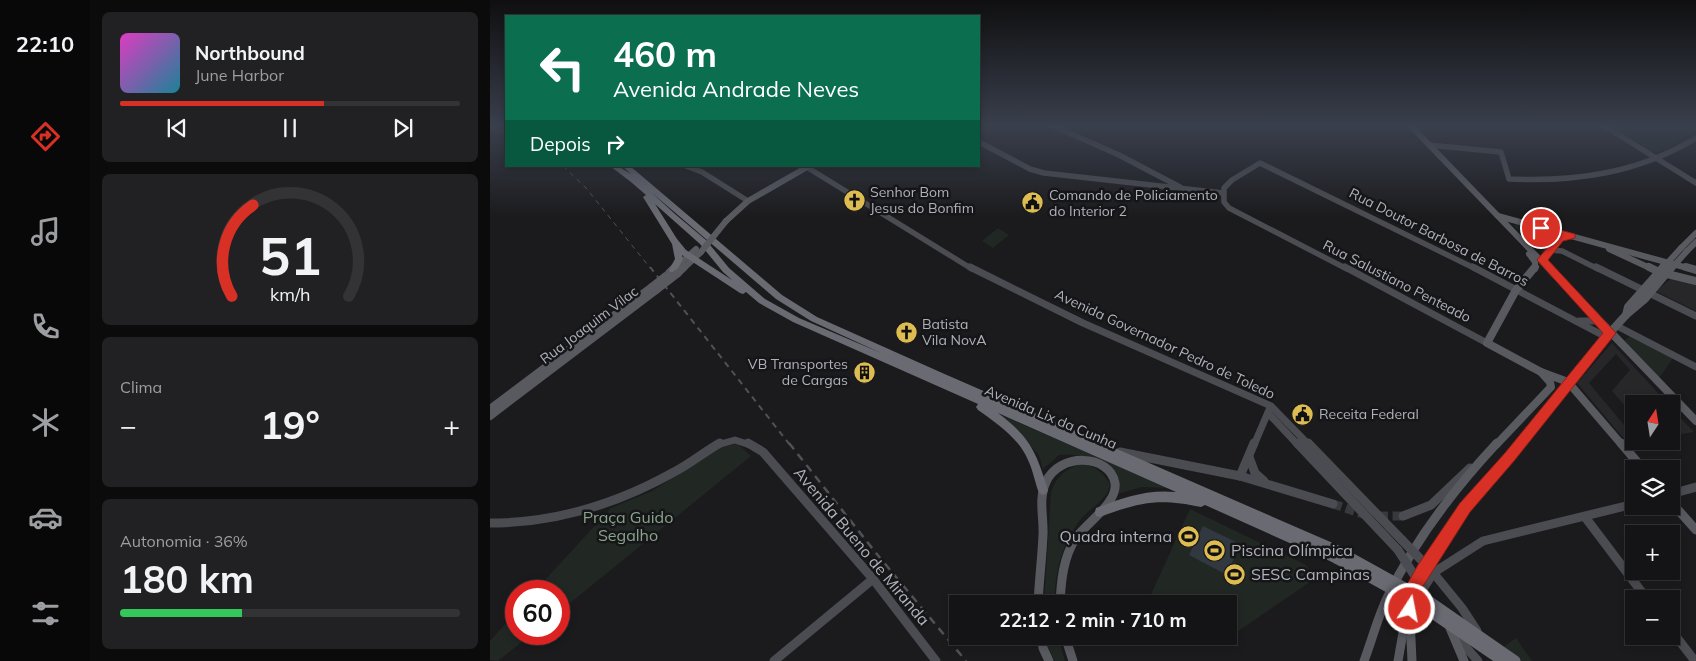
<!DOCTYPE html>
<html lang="pt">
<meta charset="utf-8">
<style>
:root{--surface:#141416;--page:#212123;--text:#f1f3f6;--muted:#9d9ea1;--line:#333335;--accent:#d93025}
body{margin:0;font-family:Mulish,sans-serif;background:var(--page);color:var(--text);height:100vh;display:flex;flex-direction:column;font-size:19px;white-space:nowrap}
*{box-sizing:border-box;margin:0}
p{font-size:16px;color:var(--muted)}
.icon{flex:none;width:28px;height:28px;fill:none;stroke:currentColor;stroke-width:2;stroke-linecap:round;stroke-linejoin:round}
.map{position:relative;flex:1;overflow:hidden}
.details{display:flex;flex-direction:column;gap:12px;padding:12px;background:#0b0b0c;width:400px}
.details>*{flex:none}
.top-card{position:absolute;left:15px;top:15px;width:475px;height:152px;border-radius:0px;box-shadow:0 2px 8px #0003,0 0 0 1px var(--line);background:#0b6e4f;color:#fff;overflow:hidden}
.needle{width:32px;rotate:12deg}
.controls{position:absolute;left:1135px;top:395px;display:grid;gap:10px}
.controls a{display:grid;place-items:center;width:55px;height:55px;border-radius:0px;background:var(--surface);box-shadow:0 2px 8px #0003,0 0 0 1px var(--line);font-size:25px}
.speed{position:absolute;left:15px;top:580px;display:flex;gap:10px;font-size:25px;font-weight:700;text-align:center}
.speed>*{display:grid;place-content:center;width:65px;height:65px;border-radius:50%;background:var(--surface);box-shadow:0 2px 8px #0003,0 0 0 1px var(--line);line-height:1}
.speed .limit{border:8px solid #d22;background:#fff;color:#111}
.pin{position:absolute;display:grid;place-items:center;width:42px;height:42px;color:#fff;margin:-21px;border:2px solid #fff;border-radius:50%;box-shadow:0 1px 5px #0007}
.me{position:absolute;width:55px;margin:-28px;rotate:11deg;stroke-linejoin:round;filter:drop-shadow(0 0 4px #0008)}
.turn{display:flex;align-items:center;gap:18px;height:105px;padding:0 25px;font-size:22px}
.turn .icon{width:65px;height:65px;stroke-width:2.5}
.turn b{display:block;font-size:35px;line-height:42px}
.then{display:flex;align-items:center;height:48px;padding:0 25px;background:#0003;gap:10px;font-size:19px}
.big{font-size:38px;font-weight:700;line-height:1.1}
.details .card{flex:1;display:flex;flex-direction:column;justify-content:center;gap:8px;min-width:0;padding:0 18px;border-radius:8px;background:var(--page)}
.details .dial{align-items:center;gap:0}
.dial svg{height:130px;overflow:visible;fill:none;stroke:var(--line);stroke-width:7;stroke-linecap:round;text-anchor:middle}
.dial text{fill:var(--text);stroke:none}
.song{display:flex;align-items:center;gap:15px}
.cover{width:60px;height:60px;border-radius:8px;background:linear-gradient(135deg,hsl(310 70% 55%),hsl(190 70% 35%))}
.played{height:5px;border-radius:2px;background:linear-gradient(90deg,var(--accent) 60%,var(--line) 60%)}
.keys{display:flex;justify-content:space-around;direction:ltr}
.heat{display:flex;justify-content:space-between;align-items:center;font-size:28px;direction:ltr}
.charge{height:8px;border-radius:4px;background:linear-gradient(90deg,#34c759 36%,var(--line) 0)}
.trip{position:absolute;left:459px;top:595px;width:288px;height:50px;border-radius:0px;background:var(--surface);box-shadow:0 2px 8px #0003,0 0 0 1px var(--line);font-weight:700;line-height:50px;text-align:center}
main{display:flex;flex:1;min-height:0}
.menu{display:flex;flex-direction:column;width:90px;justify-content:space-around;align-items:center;background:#080809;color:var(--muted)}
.menu .icon{width:35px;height:35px}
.menu .current{color:var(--accent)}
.menu b{font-size:22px;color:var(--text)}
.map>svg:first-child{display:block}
</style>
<main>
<nav class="menu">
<b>22:10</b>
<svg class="icon current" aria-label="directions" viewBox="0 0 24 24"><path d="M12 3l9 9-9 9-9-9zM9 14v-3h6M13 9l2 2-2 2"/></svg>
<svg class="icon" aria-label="music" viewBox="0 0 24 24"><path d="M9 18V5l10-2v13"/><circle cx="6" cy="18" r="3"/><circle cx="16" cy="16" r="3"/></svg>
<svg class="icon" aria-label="phone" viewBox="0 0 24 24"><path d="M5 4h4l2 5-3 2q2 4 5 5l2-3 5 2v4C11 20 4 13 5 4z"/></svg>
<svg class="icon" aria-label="climate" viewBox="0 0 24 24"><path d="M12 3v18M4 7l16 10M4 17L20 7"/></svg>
<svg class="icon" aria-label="car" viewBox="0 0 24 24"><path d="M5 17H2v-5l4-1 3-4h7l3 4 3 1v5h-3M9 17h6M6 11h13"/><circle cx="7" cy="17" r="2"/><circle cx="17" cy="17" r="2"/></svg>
<svg class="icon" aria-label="filters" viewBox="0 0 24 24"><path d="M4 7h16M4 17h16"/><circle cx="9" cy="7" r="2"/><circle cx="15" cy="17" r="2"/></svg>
</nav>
<section class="details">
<div class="card">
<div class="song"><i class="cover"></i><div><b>Northbound</b><p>June Harbor</p></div></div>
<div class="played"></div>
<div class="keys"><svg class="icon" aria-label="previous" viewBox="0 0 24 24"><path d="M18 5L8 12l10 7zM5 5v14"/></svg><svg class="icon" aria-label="pause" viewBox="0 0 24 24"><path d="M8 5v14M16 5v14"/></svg><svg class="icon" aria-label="next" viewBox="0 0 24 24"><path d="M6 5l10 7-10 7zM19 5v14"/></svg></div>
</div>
<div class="card dial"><svg viewBox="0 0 100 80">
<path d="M14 69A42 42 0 1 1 86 69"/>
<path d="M14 69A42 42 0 0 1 27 13" stroke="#d93025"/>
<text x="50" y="56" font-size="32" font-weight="700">51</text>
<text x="50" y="72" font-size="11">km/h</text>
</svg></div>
<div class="card"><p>Clima</p>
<div class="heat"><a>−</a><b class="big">19°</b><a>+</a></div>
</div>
<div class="card"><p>Autonomia · 36%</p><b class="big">180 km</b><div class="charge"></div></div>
</section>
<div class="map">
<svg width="1206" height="661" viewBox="0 0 1206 661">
<rect width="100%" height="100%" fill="#1b1b1d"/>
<!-- built -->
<g fill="#27272a">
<polygon points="1182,278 1206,284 1206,311 1166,291"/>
<polygon points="1122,343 1178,404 1144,404 1144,416 1122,391 1140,370 1126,354 1099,383 1144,437 1144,441 1156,441 1139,445 1087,383"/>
<polygon points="1181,408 1204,432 1181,436"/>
</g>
<!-- green -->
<g fill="#212723">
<path d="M1114,125H1206V129C1200,135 1173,151 1165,152C1154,153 1124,131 1114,125Z"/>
<polygon points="1026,223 1066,234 1068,237 1055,253 1052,253 1024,226"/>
<polygon points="508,228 519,235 503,248 492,241"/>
<polygon points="1141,335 1184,357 1169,378 1134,341"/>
<path d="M511,415L679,488L652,487L627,494L625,477C605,460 596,453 569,455L553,469L549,455Z"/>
<polygon points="245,444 249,445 261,456 69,612 69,591 45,591 121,508 162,491 229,448"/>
<path d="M590,464C605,466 612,471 620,484C618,500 601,507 591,519C572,543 564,574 565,604H554L561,492C566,477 574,470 590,464Z"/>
<polygon points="700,509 816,565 821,573 820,582 732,642 721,636 738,636 738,604 663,604 658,601"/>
<polygon points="26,612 26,634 42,634 8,661 0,660 0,641"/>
<polygon points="557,636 568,636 575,661 565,661 557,645"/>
<polygon points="1026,638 1042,661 1029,661 1013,647"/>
</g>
<!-- water -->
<polygon fill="#323840" points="713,526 750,544 737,575 699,555"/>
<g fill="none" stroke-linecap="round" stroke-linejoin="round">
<!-- secondary-tunnel -->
<g stroke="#39393d" stroke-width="9" stroke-dasharray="9 4.5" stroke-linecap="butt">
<polyline points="843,504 873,514"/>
<polyline points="889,516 913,516"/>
</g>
<!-- secondary-far2 -->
<g stroke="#4b4c51" stroke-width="5.5">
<polyline points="561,125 629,155 690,187"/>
<polyline points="1113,125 1206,183"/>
<polyline points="489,142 540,169 554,173 733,193"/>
<path d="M939,145L1011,152L1019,179C1086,182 1148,173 1206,138"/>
<polyline points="196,166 212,172 258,201"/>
<polyline points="315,166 482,269"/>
<polyline points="1060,250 1072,251 1108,269"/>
<polyline points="857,269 739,208 734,202 734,188 742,180 770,163 986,269"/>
</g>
<!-- secondary-far1 -->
<g stroke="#4b4c51" stroke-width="7">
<polyline points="480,267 593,323 781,406 819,445"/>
<polyline points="855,267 997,343"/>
<polyline points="983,267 1116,337"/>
<polyline points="1106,267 1206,316"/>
<polyline points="1089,321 1109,321"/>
<polyline points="1127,326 1206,367"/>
<polyline points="778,413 808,445"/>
<polyline points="227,445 245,440 260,445"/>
<polyline points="764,445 779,410"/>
</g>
<!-- secondary -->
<g stroke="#4b4c51" stroke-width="9">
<polyline points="258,443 273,452 383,579 446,661"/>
<polyline points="807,443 908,550"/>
<polyline points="818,443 912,540"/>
<polyline points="630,452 750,476 843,504"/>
<polyline points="759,457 765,473 774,481"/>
<polyline points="750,476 764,443"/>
<polyline points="1181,494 1206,487"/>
<polyline points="913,516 941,505 980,468"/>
<polyline points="1095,517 1157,599"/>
<path d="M0,523C66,523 127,504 184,472C200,464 214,452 230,443"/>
<polyline points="941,570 972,608 987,631"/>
<polyline points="933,589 943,573 993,541 1144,504"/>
<polyline points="1181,630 1205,661"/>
<polyline points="965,635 988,661"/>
<polyline points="284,661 383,579"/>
</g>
<!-- primary-far2 -->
<g stroke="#595a60" stroke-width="6">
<polyline points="920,125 1059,269"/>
<polyline points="1008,216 1201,269"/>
<polyline points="236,221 258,201 319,166"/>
<polyline points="1191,248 1206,233"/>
<polyline points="1119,249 1162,269"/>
<polyline points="1197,251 1206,242"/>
<polyline points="1039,254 1045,262 1045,269"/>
<polyline points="1052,260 1069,239 1080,236"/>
<polyline points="184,269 206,249"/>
<polyline points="193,269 211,252"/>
</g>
<!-- primary-far1 -->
<g stroke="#595a60" stroke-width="8">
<polyline points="1045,267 1026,290 997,343 1051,372 1078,382 1132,445"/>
<polyline points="1058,267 1206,421"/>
<polyline points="1159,267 1169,272 1206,281"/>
<polyline points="1196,267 1206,270"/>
<polyline points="179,273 185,267"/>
<polyline points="188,273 194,267"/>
<polyline points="1136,315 1138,307 1169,272"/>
<polyline points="0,409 162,287"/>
<polyline points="0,416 166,290"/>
<polyline points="1006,445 1061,387 1060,382 1051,372"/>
<polyline points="1030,445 1116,337 1136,315 1155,299 1176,274"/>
</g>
<!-- primary -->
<g stroke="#595a60" stroke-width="9">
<polyline points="1131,443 1153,469"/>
<polyline points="1181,502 1206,530"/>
<path d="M548,604C549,581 552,558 553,535C554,518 548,499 556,482C569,452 620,454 625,483C628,503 596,523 586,538C573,557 571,582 570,604"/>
<polyline points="920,618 922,661"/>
<polyline points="960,628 974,661"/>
<polyline points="551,636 553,648 559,661"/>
<polyline points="575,636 583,661"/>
<path d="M874,661C882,640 888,616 898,596C924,542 966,487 1007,443"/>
<polyline points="908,661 920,593 933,570 975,508 1031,443"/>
</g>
<!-- highway -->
<path fill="#696a72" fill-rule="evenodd" d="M120,166H128L141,174L132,166H140L292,295L327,317L450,372L852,547L854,551L851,555L852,558L850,562L846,564L842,562L715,505L711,507C669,498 650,502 610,517L606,516L605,512L606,508C632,498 657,489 686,492L508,413C541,438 546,452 558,490L557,493L553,495L549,493C545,483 543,470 538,460C529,438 506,423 488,410L486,407L488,404L303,322L269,303L256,292L253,294L250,293L192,255L193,259L186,272H180L179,270L185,259L182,244L153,197L156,195L141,182ZM161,192L286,299L321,321L391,353L309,318L275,299L239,268L216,240L185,214ZM165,204L210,244L233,272L242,280L196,250L187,239Z"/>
<!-- rail-far2 -->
<g stroke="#505156" stroke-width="1" stroke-dasharray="5 4.5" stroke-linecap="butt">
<polyline points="0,127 16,134"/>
<polyline points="73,166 96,188 161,269"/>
</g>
<!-- rail-far1 -->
<polyline stroke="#505156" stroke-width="2" stroke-dasharray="6 5" stroke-linecap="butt" points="160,267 300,445"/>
<!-- rail -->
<polyline stroke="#505156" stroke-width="2.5" stroke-dasharray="8 6" stroke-linecap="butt" points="299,443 386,553 476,661"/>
<!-- secondary-bridge -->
<g stroke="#4b4c51" stroke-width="9">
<polyline points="912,540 941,570"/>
<polyline points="908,550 930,584"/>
</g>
<!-- primary-bridge-far1 -->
<g stroke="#595a60" stroke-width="6">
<polyline points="211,252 236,221"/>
<polyline points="1172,269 1191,248"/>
<polyline points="1181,269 1197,251"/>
</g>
<!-- primary-bridge -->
<g stroke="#595a60" stroke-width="8">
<polyline points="1169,272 1173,267"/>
<polyline points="1176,274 1182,267"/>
<polyline points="162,287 176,276"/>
<polyline points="166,290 188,273"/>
</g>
<!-- highway-bridge -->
<g stroke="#696a72" stroke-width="11">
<polyline points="848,551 940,602 1025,661"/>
<polyline points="846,558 932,606 1013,661"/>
</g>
</g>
<!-- sky -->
<linearGradient id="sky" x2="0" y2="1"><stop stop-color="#0f0f10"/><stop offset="0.58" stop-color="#393f4c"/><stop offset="1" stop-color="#393f4c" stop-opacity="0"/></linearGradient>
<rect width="1206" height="217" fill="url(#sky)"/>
<!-- route -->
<polygon fill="#d93025" stroke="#8d1f18" points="1051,225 1085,234 1085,238 1073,241 1058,260 1126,333 1024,461 980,512 928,594 927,609 925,615 920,617 914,615 912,609 913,593 915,588 928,565 970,503 1015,453 1113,333 1047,260 1067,236 1048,230 1046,228"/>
<!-- icons -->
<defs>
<symbol id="church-disc" viewBox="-11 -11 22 22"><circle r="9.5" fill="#ddbc52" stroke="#161618"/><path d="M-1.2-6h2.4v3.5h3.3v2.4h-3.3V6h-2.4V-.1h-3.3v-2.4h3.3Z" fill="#111"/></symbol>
<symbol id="civic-disc" viewBox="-11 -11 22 22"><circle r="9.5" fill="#ddbc52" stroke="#161618"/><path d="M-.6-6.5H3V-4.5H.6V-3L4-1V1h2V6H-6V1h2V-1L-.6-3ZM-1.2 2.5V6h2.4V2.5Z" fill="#111"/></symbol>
<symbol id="building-disc" viewBox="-11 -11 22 22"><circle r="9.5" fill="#ddbc52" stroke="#161618"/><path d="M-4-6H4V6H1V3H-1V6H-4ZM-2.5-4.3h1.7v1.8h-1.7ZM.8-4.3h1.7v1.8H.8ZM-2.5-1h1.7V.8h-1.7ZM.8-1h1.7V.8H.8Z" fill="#111"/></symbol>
<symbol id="stadium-disc" viewBox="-11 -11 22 22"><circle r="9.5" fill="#ddbc52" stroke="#161618"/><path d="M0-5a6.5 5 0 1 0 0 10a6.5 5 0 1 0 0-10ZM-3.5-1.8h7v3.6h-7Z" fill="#111"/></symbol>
</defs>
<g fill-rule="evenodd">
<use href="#church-disc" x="352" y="188" width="25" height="25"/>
<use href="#civic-disc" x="530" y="190" width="25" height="25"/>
<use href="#church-disc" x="404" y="320" width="25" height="25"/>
<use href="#building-disc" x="362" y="360" width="25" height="25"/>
<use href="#civic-disc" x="800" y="402" width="25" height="25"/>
<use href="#stadium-disc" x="686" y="524" width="25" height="25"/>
<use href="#stadium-disc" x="712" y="538" width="25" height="25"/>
<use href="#stadium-disc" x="732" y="562" width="25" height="25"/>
</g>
<g text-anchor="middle" stroke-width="5" stroke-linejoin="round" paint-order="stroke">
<!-- poi labels -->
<g font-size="14" fill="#afb1bb" stroke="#161618" text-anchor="start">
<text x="380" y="197">Senhor Bom<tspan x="380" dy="16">Jesus do Bonfim</tspan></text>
<text x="559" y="200">Comando de Policiamento<tspan x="559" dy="16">do Interior 2</tspan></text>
<text x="432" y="329">Batista<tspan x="432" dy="16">Vila NovA</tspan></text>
<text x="358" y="369" text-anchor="end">VB Transportes<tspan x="358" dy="16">de Cargas</tspan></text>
<text x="829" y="419">Receita Federal</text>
</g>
<!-- street labels -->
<g font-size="14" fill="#afb1bb" stroke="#161618">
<text transform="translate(949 237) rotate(27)" y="5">Rua Doutor Barbosa de Barros</text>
<text transform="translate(907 281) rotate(27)" y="5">Rua Salustiano Penteado</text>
<text transform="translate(99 325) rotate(-37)" y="5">Rua Joaquim Vilac</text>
<text transform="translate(675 344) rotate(25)" y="5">Avenida Governador Pedro de Toledo</text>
<text transform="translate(561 417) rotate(23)" y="5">Avenida Lix da Cunha</text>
</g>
<!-- near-park labels -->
<g font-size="16" fill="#89a38d" stroke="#161618">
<text x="138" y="523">Praça Guido<tspan x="138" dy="18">Segalho</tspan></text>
</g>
<!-- near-poi labels -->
<g font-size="16" fill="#afb1bb" stroke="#161618" text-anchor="start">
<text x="682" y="542" text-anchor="end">Quadra interna</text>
<text x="741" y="556">Piscina Olímpica</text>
<text x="761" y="580">SESC Campinas</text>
</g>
<!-- near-street labels -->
<g font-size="16" fill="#afb1bb" stroke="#161618">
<text transform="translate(372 546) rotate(50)" y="6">Avenida Bueno de Miranda</text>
</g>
</g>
</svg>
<div class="controls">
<a><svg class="needle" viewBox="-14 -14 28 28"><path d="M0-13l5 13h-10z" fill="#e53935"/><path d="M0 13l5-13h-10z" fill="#9d9ea1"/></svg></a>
<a><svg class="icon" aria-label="layers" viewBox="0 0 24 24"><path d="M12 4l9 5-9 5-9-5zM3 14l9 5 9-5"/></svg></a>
<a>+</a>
<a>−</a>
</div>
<div class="speed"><div class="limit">60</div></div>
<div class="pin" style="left:1051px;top:228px;background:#d93025"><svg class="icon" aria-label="arrive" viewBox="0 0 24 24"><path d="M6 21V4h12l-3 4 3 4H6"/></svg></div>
<svg class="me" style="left:920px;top:609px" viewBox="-20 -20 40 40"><circle r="17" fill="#d93025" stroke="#fff" stroke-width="3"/><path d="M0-11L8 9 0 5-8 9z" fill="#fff"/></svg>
<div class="trip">22:12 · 2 min · 710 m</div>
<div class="top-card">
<div class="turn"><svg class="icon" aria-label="left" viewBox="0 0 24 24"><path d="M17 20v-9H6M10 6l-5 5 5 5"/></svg><div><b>460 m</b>Avenida Andrade Neves</div></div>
<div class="then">Depois<svg class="icon" aria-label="right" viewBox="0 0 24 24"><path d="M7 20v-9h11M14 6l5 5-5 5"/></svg></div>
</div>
</div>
</main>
